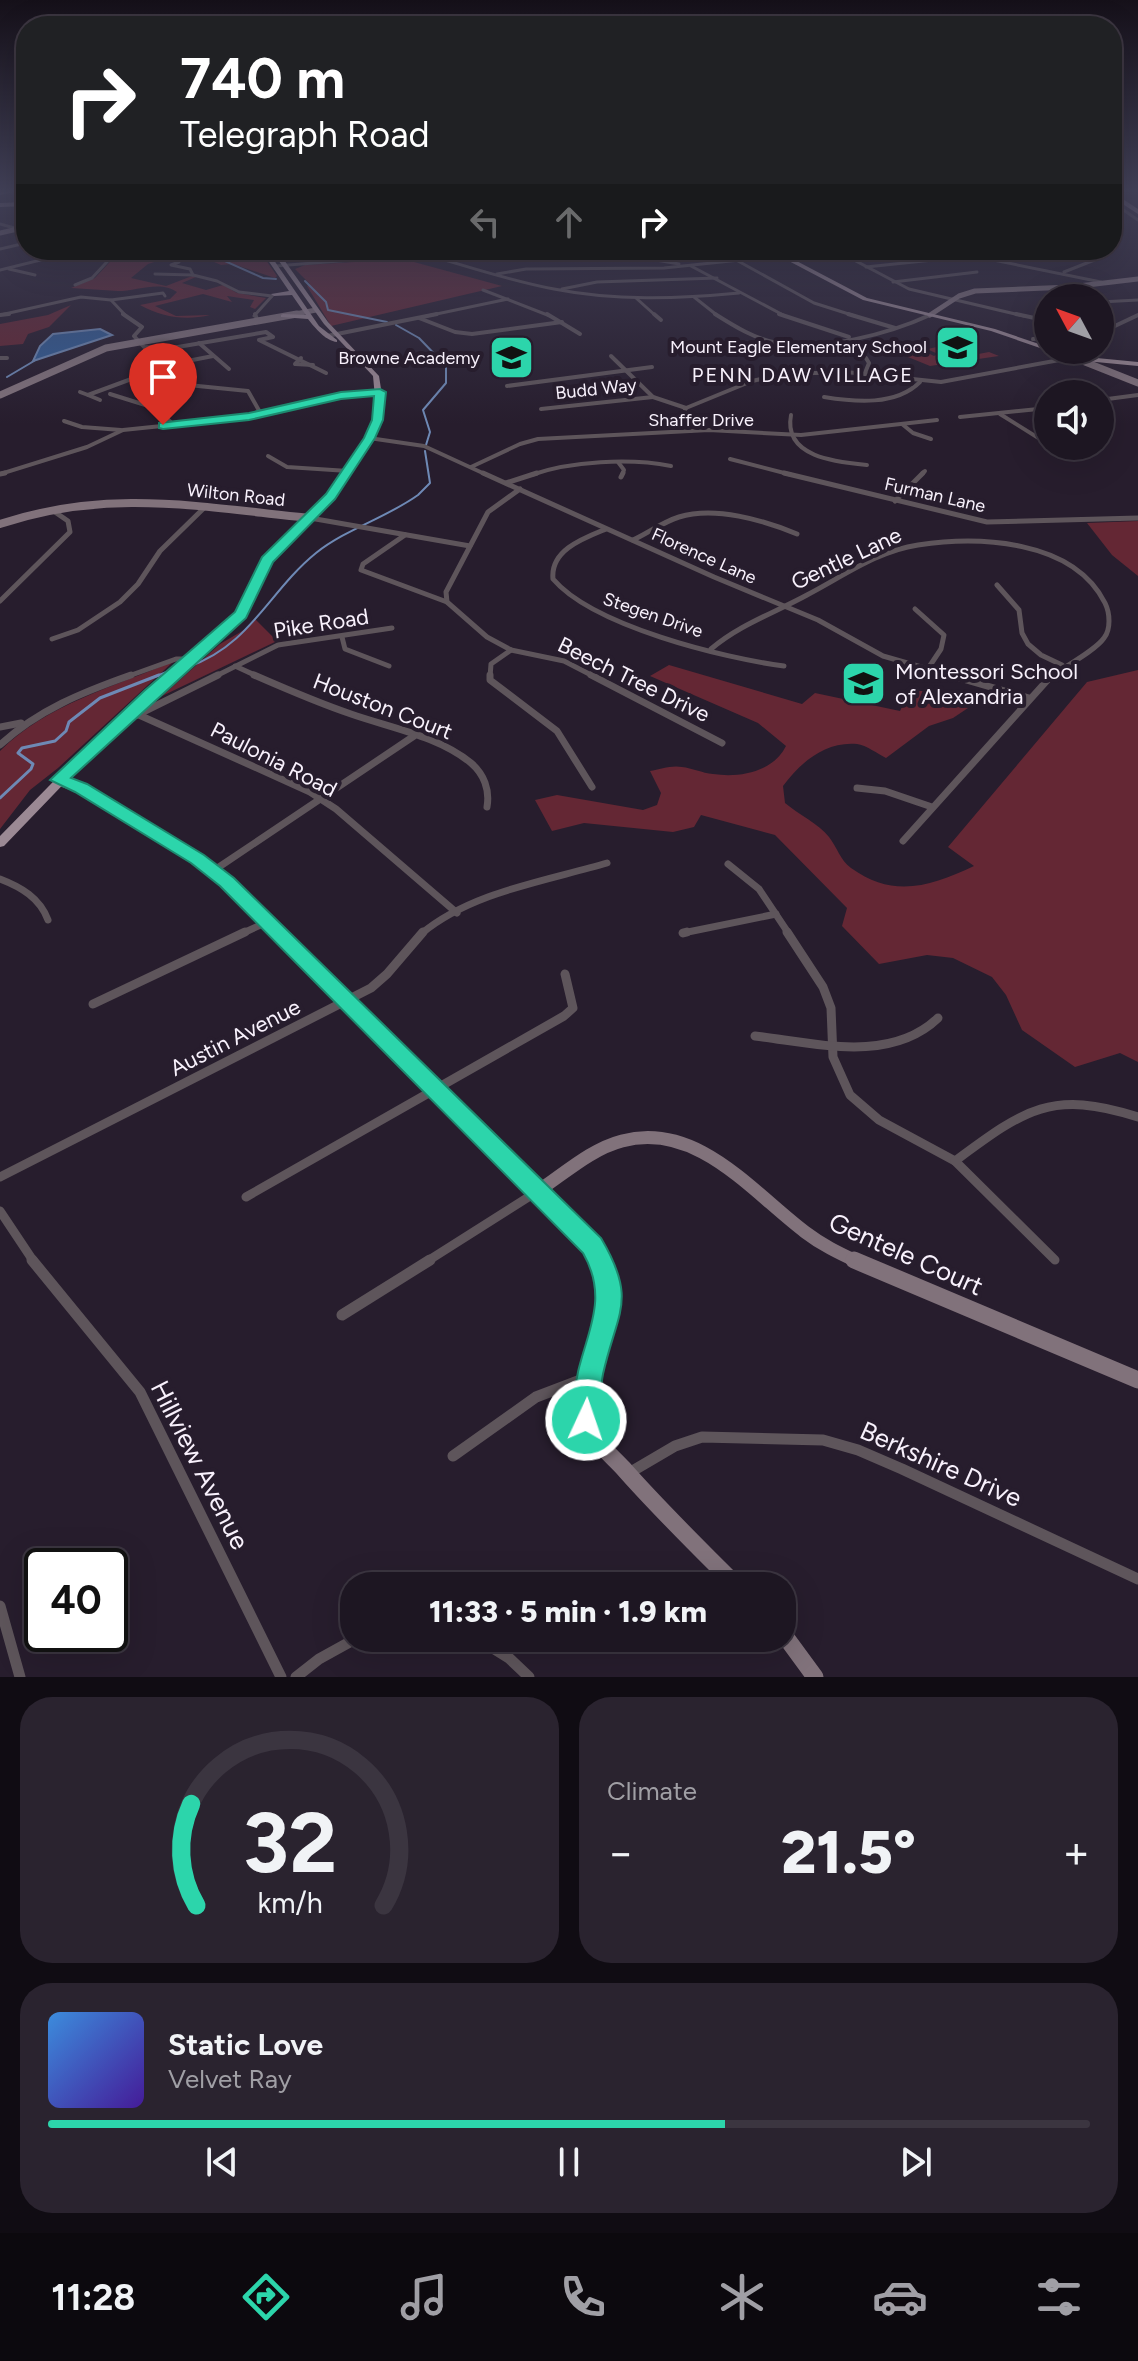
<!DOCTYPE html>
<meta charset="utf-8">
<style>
:root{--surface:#1d1622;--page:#2a232f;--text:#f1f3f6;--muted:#a09fa5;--line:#3b3540;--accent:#2cd5ab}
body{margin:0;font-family:Figtree,sans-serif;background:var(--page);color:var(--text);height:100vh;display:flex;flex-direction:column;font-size:30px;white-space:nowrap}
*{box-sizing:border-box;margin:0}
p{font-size:26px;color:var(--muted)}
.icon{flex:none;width:44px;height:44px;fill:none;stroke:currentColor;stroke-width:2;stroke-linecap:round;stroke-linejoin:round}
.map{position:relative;height:1677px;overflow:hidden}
.side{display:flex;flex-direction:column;gap:20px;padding:20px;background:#100c13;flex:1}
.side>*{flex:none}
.guide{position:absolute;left:16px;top:16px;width:1106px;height:244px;border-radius:32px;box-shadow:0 8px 32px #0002,0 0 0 2px var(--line);background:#202124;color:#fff;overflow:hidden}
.needle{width:52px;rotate:311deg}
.tools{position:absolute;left:1034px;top:284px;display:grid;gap:16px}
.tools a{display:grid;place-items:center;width:80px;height:80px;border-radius:50%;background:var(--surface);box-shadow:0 8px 32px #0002,0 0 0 2px var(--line);font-size:40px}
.speed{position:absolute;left:24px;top:1548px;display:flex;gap:16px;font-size:40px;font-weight:700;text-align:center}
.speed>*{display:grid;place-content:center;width:104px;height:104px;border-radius:50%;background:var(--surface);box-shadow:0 8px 32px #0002,0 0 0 2px var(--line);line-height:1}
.speed .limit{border:4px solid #111;border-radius:12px;background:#fff;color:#111}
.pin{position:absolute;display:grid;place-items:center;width:68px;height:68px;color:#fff;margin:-82px -34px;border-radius:50% 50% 50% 0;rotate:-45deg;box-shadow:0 0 8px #0007}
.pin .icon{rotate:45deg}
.me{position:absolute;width:88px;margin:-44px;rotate:3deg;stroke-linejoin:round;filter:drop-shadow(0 0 6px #0008)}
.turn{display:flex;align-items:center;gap:28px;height:168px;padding:0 32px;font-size:36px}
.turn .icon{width:104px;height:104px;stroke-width:2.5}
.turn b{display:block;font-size:56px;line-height:68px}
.lanes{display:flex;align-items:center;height:76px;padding:0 32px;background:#0003;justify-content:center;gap:40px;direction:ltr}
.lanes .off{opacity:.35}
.big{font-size:60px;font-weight:800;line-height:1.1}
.side .widget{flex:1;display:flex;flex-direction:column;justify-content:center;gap:12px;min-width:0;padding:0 28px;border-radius:32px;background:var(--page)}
.side .dial{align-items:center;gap:0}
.dial svg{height:208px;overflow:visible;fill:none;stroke:var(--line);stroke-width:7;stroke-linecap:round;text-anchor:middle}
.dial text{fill:var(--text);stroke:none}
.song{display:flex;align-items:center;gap:24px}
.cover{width:96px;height:96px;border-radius:12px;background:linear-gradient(135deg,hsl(210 70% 55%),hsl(260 70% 35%))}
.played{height:8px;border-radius:4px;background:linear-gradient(90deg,var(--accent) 65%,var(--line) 65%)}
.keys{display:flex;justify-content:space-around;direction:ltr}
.heat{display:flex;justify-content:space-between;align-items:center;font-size:44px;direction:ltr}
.side .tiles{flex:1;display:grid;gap:20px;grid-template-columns:1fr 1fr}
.widget:last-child{grid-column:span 2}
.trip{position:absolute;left:340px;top:1572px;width:456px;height:80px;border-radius:32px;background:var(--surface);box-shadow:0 8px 32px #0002,0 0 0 2px var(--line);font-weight:800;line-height:80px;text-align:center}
.tab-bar{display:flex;height:128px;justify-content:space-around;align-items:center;background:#0c090e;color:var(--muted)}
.tab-bar .icon{width:56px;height:56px}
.tab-bar .on{color:var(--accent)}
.tab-bar b{font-size:36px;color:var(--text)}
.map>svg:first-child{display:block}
</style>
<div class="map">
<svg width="1138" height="1677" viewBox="0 0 1138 1677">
<rect width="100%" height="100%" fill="#271d2d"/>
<!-- green -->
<g fill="#642734">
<path d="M121,250L148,256L153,250H259L277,276L275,278L233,264L221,265L189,251L148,264L131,278L166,286L192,276L196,277L182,283L206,290L223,285L237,293L266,298L255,309L250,307L254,300L227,296L232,302L203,294L155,306L176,316L210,315C185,321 162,317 140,305L170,299L177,292C161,280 136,291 118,291C102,290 87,289 71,288L95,278Z"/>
<polygon points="403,259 502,286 331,326 307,286 310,284 295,269 305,265"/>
<polygon points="71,305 49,327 28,334 23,344 0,346 0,324 48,315"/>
<polygon points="896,342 905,342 934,356 938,354 927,349 937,347 952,359 989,352 999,356 930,366 881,346"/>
<polygon points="1138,521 1138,576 1112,555 1087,523"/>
<polygon points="255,619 277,641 162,696 220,644 244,630"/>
<path d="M174,661L58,768L30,790L0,829V751C47,704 114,687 174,661Z"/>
<path d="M669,665L802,704L815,693L900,711L910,690L933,692L974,704L953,718L929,726L886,758C878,754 866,745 857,744C825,741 800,763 783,786L785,803C798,814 819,824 829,837C837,847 840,860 851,868C894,899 931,886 974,866L948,847L1087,682L1138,670V1062L1120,1053L1075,1067L1022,1030L1006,995L992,977L953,958L927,955L879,964L842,926L847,908L775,835L701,815L694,827L673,832L584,823L552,831L535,800L557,795L643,810L657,805L661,793L650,771C660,769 672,765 682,767C692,768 702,773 713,774C740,778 773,772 786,746L758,723L650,676Z"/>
</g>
<!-- water -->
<polygon fill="#335d96" stroke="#6e89b5" stroke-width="2" points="100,329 112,335 33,361 40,346 53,334"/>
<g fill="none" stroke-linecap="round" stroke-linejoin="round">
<!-- stream-far1 -->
<g stroke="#6e89b5" stroke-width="2">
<polyline points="200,250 263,278 276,279"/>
<polyline points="305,281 326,302 328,310 387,322"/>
<polyline points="396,325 419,338 446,366 446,383 423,410 430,432 426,445"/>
<polyline points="7,377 34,361"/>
<path d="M188,667C251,645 268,592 316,553C346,529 386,518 418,495L430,483L425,451"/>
<polyline points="154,677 169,671"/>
</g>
<!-- stream -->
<polyline stroke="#6e89b5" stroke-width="3" points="0,798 31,769 33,764 18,753 22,748 55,741 66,731 69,722 100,698 159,675"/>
<!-- street-far5 -->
<g stroke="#5e555b" stroke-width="3">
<polyline points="1112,202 1138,220"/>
<polyline points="0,224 18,229"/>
<polyline points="0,249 26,243"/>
<path d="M410,250C458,263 505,280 554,289C615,301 677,299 739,293"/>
<path d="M492,250C524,262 569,260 602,252"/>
<polyline points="599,250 679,264"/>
<polyline points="835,250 909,289 1024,316"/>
<polyline points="944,250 1101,282"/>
<polyline points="1015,250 1044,253"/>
<polyline points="738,261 814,303 855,316"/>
<polyline points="179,262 171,265 190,269 193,275"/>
<polyline points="276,266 478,250"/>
<polyline points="691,266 785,316"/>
<polyline points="866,267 933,260 957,254"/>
<polyline points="9,269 35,275"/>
<polyline points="0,270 81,250"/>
<polyline points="1064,272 1097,259 1097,255 1087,250"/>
<polyline points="155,274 193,275 217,281 239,292 272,296"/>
<polyline points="497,274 526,269 664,268 837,250"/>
<polyline points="893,282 977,272"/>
<polyline points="75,285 92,278 118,250"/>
<polyline points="562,289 597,282 717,278"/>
<polyline points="483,290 550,316"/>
<polyline points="694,297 718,316"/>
<polyline points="636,298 656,316"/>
<polyline points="111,300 163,293 165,296"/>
<polyline points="1100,302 1138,300"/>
<polyline points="0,315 81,297 111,300 126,316"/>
<polyline points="254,316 272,296"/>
<polyline points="427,316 508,299"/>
</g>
<!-- street-far4 -->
<g stroke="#5e555b" stroke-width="4">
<polyline points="123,314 142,327 134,336 144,347 166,349 266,332 273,337 259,340 326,373"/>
<polyline points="255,314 257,319"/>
<polyline points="547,314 580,334"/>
<polyline points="654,314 661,320"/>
<path d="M715,314C734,326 755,339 777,343C821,352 891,333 930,315"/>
<polyline points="779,314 849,337"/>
<polyline points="848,314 895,328"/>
<polyline points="1016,314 1048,321"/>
<polyline points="0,315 9,314"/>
<polyline points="419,318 455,332 472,334 562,322"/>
<polyline points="1100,333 1138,315"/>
<polyline points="327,336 437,314"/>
<polyline points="1033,339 1048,338"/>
<polyline points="199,343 229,369"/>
<polyline points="611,356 653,397 686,408"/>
<polyline points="0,358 7,358"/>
<polyline points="301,358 295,364 313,365"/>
<polyline points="865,373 869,363 866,358"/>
<polyline points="178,384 248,391 261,414"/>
<polyline points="507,386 652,367"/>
<polyline points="80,392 88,395 172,364 213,356"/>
<polyline points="110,394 155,408 173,424"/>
<polyline points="88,395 100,400"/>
<path d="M824,397C855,402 896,406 920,382"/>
<polyline points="1100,400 1138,395"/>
<polyline points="541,409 653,397"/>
<polyline points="1036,409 1048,417"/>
<polyline points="1000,414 1048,444"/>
<path d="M791,415C783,457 836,462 867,465"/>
<polyline points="960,417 1048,408"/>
<polyline points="64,421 82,427 121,430"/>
<polyline points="902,424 913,433 931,439"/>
<polyline points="691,431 683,414 686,408 752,381 784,374 846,372 941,382 1081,356"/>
<polyline points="369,438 424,446 487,475"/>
<polyline points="1050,446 1065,452 1097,447"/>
<polyline points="268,456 287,467 348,471"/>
<polyline points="730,459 792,475"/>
<polyline points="618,462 624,470 622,475"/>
<polyline points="471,467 520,444 538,439 709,430 801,435 937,420"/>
<polyline points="0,474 87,447 123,430 249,417 341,395 380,392"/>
<path d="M531,475C571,461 630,458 671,466"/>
<polyline points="921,475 925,471"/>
</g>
<!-- street-far3 -->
<g stroke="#5e555b" stroke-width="5">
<polyline points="483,473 714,577 818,620 883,656 956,677"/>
<polyline points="784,473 987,522 1138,518"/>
<polyline points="0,474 5,473"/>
<polyline points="621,477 623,473"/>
<polyline points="506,483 537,473"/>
<polyline points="520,489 488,512 446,592 447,602 487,637 511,650 564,661 595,677"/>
<polyline points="895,501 923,473"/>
<polyline points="310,518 470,546"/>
<path d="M606,529C584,538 550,550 553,579C593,626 723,658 784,666"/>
<polyline points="405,535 363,564 361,570 447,602"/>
<path d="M633,540C648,533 663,522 679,517C715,506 763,520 797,534"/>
<polyline points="997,585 1019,610 1022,633 1028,644 1041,655 1062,665"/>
<polyline points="0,601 70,532 68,521 52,510"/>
<polyline points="915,609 944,635 941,649 927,670"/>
<polyline points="342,637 345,649 389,666"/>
<polyline points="52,639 78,630 120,602 138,584 160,551 204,508"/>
<path d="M711,649C739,625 774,613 807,595C842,577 877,551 918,545C978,536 1073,539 1105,603C1110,613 1111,629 1104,638C1095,651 1064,667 1050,677"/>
<polyline points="235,666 259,677"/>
<polyline points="126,677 176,659 191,659"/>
<polyline points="214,677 278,645 392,628"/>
<polyline points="490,677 491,664 511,650"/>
</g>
<!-- street-far2 -->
<g stroke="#5e555b" stroke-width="7">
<path d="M254,675C286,689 318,703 351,714C391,728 438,736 471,763C484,774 490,790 487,807"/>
<polyline points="490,675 490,680 557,731 592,787"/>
<polyline points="591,675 722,743"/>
<polyline points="949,675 1029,698"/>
<polyline points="137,715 218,675"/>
<polyline points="139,715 310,792 336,809 457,913"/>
<polyline points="0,727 21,723"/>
<path d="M0,745C38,710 83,692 131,675"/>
<polyline points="857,788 885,791 932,807"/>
<polyline points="903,841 1052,675"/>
<polyline points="728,864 759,889 789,934"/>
<polyline points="213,871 414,736"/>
<path d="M0,879C21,887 40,898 48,920"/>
<polyline points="683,933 776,914"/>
<polyline points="241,934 267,922"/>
<path d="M421,934C471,892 546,881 607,863"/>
</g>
<!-- street-far1 -->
<g stroke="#5e555b" stroke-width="9">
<polyline points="787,932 823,987 831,1008 833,1057 850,1095 879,1120 955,1161 1055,1260"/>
<polyline points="683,933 687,932"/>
<polyline points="93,1004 245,932"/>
<path d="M755,1036C815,1043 890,1064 938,1018"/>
<path d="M955,1161C1024,1110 1051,1089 1138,1117"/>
<polyline points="0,1177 371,988 387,974 423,932"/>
<polyline points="246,1197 564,1016 573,1008 565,974"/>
<polyline points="0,1211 34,1262"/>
<polyline points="426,1262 538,1191"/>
</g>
<!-- street -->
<g stroke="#5e555b" stroke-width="11">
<polyline points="32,1260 140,1392 281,1677"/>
<polyline points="342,1315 430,1260"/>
<polyline points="453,1456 536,1397 586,1378"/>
<polyline points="629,1473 675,1446 702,1437 823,1440 858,1450 902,1469 1138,1579"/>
<polyline points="0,1606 20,1677"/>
<polyline points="477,1638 509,1658 529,1677"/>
<polyline points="296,1677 319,1659 357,1638"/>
</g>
<!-- secondary-far5 -->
<g stroke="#81727b" stroke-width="5">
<polyline points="0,233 26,227"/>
<polyline points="930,315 959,296 975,291 1070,287 1138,279"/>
<polyline points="285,316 316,310"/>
</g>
<!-- secondary-far4 -->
<g stroke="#81727b" stroke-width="7">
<polyline points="1075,358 1138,383"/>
<polyline points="0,395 106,348 297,314"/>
</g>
<!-- secondary-far3 -->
<path stroke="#81727b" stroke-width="8" d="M0,524C108,488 200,507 310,518"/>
<!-- secondary-far2 -->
<polyline stroke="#81727b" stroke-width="11" points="59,780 81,788 197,859 227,882 279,934"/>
<!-- secondary-far1 -->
<g stroke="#81727b" stroke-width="13">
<polyline points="277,932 592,1246 600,1262"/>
<path d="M538,1191C564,1174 591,1149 622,1141C697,1121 752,1192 805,1232C822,1245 839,1253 858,1262"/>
</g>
<!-- secondary -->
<g stroke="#81727b" stroke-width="17">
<path d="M599,1260C625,1312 581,1355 585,1407C586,1414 588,1425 591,1431C597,1444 613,1457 623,1468C659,1509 698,1547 737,1586"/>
<polyline points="854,1260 1138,1380"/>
<polyline points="782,1632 815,1677"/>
</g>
<!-- primary -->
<g fill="#9b8994" fill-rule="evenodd">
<path d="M261,250H267L319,326L337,340V342C326,341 315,328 308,319L281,317V315L283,314L306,315L292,295L274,296L271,294L289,291Z"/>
<polygon points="271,250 277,250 328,322 379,376 384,408 376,434 334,499 271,561 244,617 103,743 4,846 0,847 0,836 95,739 237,614 264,558 328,495 368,434 376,408 373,376 324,324"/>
<polygon points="759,250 768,250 789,257 867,298 995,329 1048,347 1048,350 1058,350 1076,356 1138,362 1138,366 1075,360 991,331 863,300 785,259"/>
</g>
<!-- highway -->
<g fill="#b49dab" fill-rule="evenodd">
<polygon points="22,190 0,195 0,191"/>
<polygon points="1112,192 1138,209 1138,214 1112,197"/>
<polygon points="26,202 26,206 0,207 0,203"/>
</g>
</g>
<!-- sky -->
<linearGradient id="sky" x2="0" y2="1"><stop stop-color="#151019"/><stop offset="0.45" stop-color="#414057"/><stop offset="1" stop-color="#414057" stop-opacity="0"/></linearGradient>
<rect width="1138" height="424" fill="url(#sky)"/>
<!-- route -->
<path fill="#2cd5ab" stroke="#1d8a6f" stroke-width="2" d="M380,389L386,392L383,420L375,438L335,499L273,562L246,618L71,778L87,784L204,855L234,878L601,1238C638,1301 617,1311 603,1374C599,1393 604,1412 596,1429L586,1433L576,1429C572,1419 573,1410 574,1399C577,1343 614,1307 583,1253L220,886L191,863L75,792L50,780L144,691L235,612L262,557L326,494L364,438L372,420L374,396L341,399L249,420L163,429L159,428V423L249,413L341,392Z"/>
<!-- icons -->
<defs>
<symbol id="school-square" viewBox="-11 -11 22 22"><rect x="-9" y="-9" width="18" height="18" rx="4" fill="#2cd5ab" stroke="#271d2d"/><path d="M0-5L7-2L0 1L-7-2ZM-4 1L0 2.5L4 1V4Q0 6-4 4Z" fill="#111"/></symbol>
</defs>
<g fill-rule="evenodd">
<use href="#school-square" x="932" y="322" width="51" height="51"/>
<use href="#school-square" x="486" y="332" width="51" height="51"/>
<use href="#school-square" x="838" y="658" width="51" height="51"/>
</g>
<g text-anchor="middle" stroke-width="8" stroke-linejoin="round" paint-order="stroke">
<!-- far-poi labels -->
<g font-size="18" fill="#f8f1fc" stroke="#271d2d" text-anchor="end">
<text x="927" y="353">Mount Eagle Elementary School</text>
<text x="480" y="364">Browne Academy</text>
</g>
<!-- far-street labels -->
<g font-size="18" fill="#f8f1fc" stroke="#271d2d">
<text transform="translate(596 389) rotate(-6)" y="6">Budd Way</text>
<text x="701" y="426">Shaffer Drive</text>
<text transform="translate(236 495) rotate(6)" y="6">Wilton Road</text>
<text transform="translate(935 495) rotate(13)" y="6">Furman Lane</text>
<text transform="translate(704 556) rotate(24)" y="6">Florence Lane</text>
<text transform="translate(653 615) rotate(19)" y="6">Stegen Drive</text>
</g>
<!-- far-neighbourhood labels -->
<g font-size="20" letter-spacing="2" fill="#f8f1fc" stroke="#271d2d">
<text x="803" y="382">PENN DAW VILLAGE</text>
</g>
<!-- street labels -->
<g font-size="22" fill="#f8f1fc" stroke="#271d2d">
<text transform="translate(846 558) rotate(-25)" y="8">Gentle Lane</text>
<text transform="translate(321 623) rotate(-9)" y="8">Pike Road</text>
<text transform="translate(634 679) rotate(26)" y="8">Beech Tree Drive</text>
<text transform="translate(383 706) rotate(21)" y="8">Houston Court</text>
<text transform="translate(274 759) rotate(27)" y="8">Paulonia Road</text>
<text transform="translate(235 1037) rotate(-27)" y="8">Austin Avenue</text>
</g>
<!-- poi labels -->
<g font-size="22" fill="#f8f1fc" stroke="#271d2d" text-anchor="start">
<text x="895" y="679">Montessori School<tspan x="895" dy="25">of Alexandria</tspan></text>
</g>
<!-- near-street labels -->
<g font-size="26" fill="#f8f1fc" stroke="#271d2d">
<text transform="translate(906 1254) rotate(24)" y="9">Gentele Court</text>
<text transform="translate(941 1464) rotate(24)" y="9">Berkshire Drive</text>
<text transform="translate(200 1465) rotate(63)" y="9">Hillview Avenue</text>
</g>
</g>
</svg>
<div class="tools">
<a><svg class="needle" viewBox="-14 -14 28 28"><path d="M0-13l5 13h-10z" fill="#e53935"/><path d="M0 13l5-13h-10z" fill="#a09fa5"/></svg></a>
<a><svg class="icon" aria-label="sound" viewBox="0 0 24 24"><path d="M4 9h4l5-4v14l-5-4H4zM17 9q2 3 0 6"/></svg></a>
</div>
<div class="speed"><div class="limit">40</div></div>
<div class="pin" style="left:163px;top:425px;background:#d93025"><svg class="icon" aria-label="arrive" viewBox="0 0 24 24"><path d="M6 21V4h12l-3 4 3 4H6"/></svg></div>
<svg class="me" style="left:586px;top:1420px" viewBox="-20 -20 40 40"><circle r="17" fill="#2cd5ab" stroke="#fff" stroke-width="3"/><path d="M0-11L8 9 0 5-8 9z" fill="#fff"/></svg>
<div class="trip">11:33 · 5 min · 1.9 km</div>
<div class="guide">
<div class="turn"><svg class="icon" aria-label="right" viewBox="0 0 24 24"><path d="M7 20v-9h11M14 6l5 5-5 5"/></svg><div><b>740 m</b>Telegraph Road</div></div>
<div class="lanes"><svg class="icon off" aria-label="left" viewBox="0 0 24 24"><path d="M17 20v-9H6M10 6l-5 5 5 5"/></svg><svg class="icon off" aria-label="ahead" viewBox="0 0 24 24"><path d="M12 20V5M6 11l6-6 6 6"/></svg><svg class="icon" aria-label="right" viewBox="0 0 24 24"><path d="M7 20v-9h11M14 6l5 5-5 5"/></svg></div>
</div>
</div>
<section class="side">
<div class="tiles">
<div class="widget dial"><svg viewBox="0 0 100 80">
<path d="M14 69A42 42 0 1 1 86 69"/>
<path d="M14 69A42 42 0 0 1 12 30" stroke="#2cd5ab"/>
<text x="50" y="56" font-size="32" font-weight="700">32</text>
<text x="50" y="72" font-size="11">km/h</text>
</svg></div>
<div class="widget"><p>Climate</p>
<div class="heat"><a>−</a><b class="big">21.5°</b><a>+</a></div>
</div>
<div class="widget">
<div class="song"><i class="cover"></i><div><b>Static Love</b><p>Velvet Ray</p></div></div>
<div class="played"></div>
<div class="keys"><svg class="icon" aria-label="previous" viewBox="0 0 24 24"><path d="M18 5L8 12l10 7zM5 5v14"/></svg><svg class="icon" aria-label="pause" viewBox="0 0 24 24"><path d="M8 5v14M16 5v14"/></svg><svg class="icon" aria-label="next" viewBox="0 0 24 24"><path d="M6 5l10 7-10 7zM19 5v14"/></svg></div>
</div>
</div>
</section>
<nav class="tab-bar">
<b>11:28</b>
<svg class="icon on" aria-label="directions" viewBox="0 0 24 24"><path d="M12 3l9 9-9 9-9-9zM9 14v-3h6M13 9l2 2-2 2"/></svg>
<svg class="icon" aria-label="music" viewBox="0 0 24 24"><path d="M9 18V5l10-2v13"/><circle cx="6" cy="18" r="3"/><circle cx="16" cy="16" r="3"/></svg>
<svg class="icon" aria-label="phone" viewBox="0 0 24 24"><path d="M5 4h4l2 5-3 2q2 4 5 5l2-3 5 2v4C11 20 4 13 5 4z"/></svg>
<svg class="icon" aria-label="climate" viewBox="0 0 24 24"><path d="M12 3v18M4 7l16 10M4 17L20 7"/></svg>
<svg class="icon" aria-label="car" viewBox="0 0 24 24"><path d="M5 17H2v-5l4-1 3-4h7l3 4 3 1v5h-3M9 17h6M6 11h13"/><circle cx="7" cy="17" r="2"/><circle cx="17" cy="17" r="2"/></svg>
<svg class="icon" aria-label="filters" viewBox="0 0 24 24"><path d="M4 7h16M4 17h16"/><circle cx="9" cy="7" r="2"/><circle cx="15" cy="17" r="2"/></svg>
</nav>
